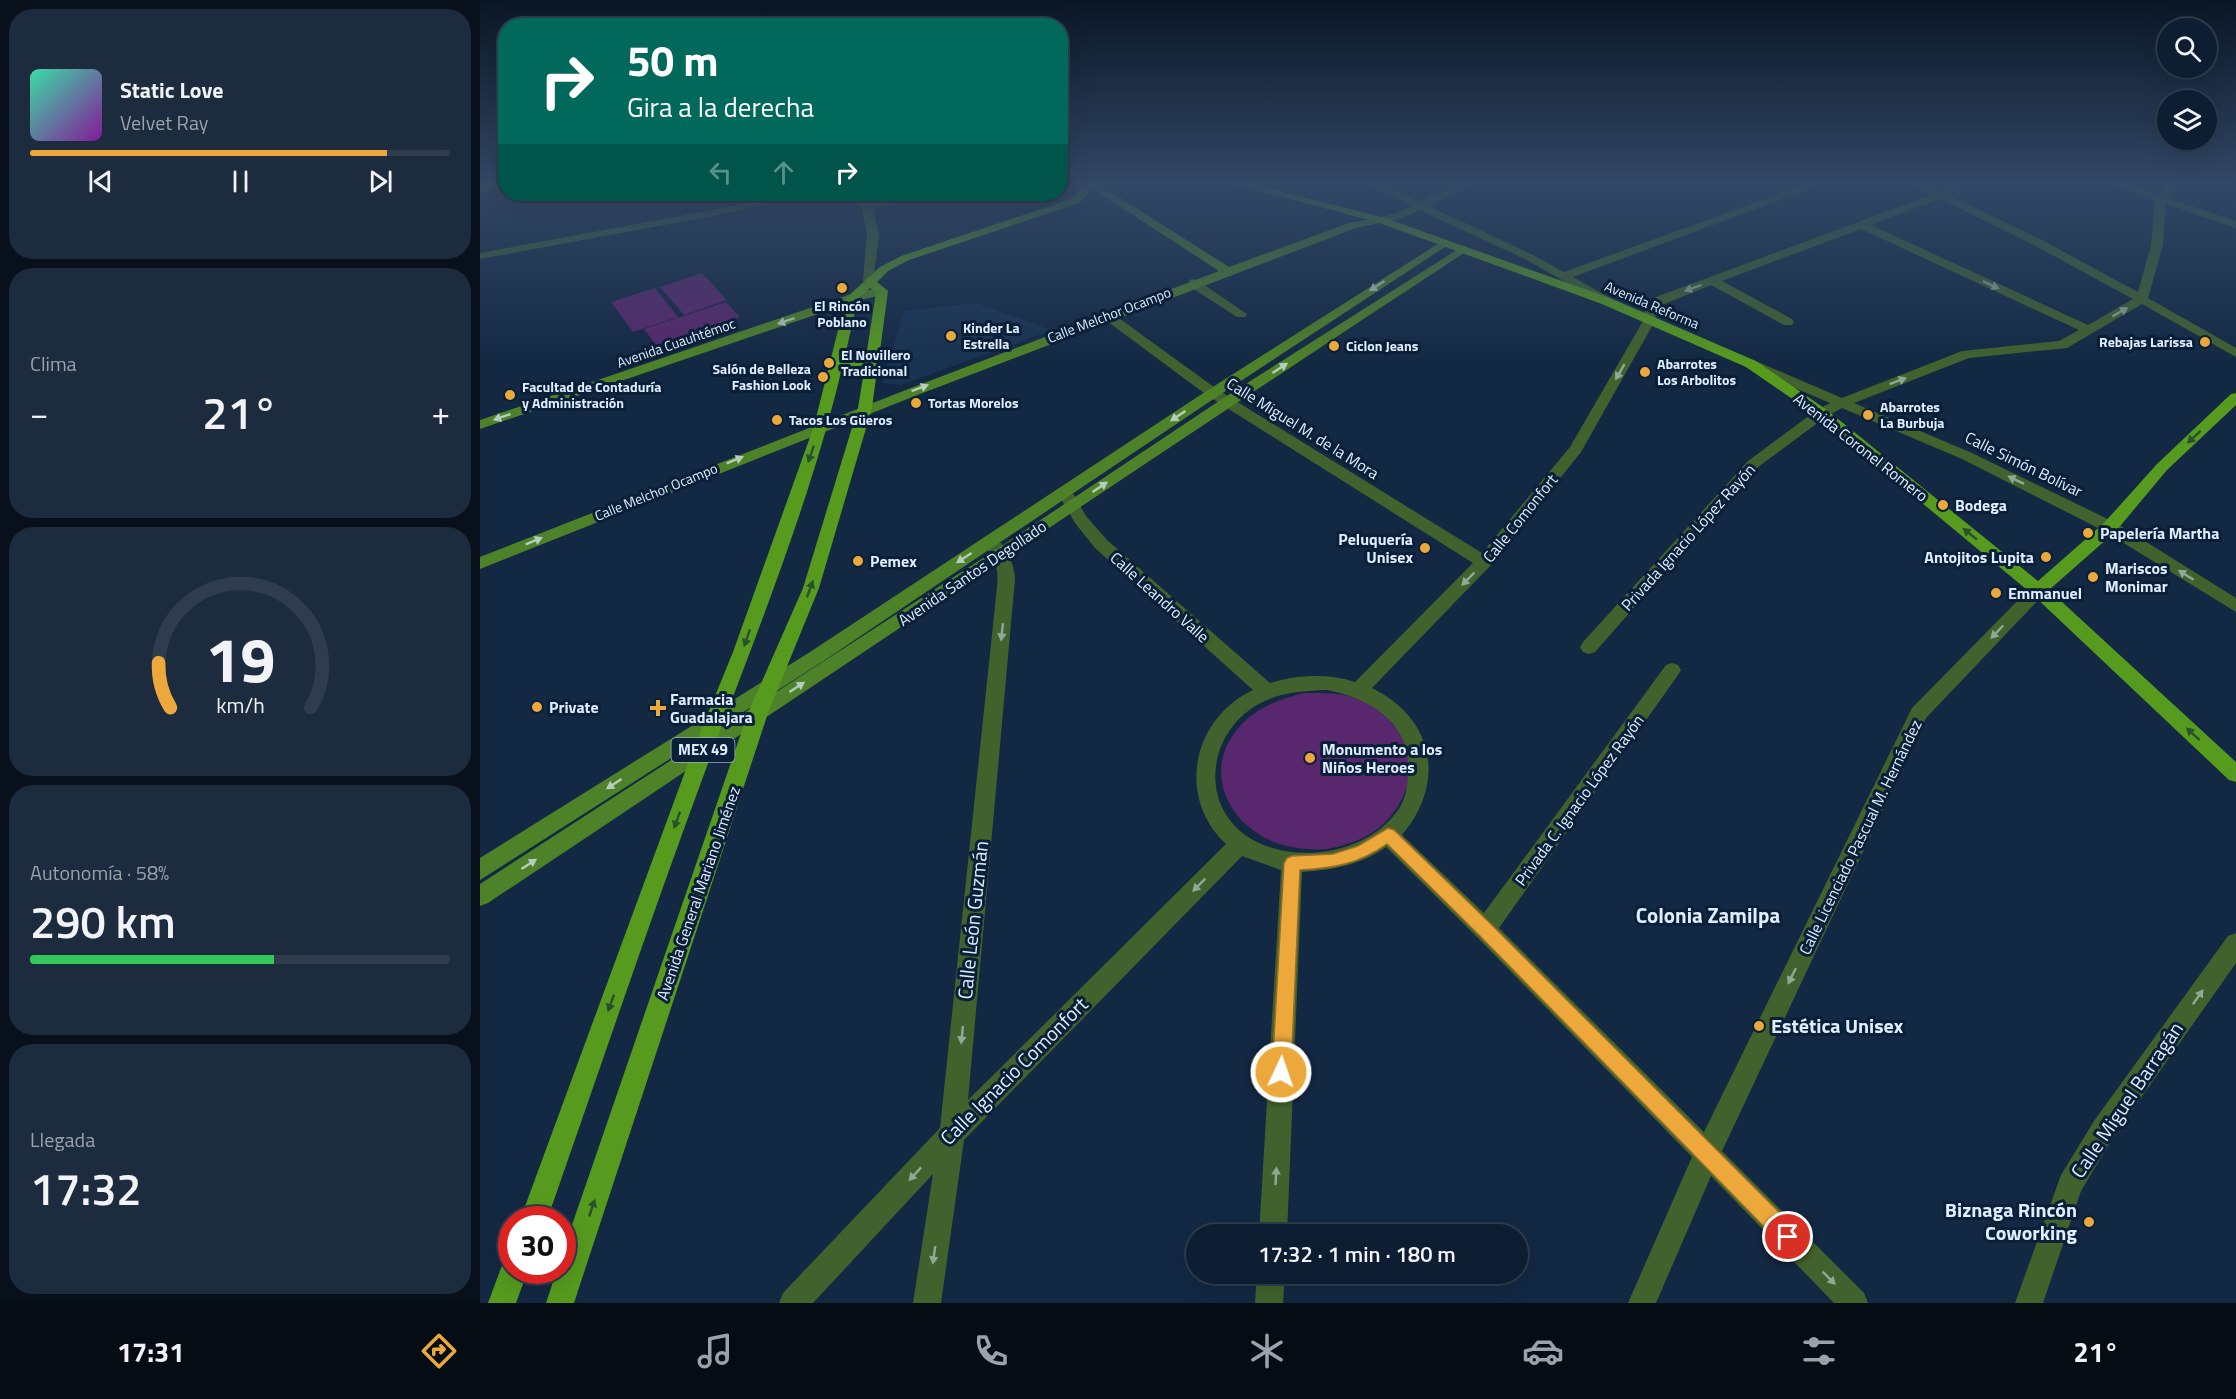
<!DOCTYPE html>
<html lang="es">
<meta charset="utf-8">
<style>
:root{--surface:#0e1e32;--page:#1c2b3e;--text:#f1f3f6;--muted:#9ba2ac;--line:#2e3c4d;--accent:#eda83b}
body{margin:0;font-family:"Titillium Web",sans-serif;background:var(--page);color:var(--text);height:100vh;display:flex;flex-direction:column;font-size:22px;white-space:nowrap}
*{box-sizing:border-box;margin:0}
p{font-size:20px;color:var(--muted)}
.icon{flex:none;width:33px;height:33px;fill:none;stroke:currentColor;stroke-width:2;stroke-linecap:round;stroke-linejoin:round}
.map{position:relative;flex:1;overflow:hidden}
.panel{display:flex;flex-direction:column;gap:9px;padding:9px;background:#08101c;width:480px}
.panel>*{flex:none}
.guide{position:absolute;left:18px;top:18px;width:570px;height:183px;border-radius:24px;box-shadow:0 6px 24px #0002,0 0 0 2px var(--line);background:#00695c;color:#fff;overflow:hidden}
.buttons{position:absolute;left:1677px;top:18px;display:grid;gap:12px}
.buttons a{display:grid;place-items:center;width:60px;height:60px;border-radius:50%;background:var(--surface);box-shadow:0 6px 24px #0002,0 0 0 2px var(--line);font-size:30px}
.speed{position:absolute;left:18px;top:1206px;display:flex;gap:12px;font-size:30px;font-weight:700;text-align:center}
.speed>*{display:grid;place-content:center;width:78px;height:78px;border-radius:50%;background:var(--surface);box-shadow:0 6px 24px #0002,0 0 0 2px var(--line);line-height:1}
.speed .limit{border:9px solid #d22;background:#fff;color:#111}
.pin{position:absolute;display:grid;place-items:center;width:51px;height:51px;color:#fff;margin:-26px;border:3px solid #fff;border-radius:50%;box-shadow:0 2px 6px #0007}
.me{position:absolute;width:66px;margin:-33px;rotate:3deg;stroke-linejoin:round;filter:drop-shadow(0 0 4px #0008)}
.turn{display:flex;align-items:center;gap:21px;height:126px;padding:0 30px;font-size:27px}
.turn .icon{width:78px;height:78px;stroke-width:2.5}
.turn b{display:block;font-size:42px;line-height:51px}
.lanes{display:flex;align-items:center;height:57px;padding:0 30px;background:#0003;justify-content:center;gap:30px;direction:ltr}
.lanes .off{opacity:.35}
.big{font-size:45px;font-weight:600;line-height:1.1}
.panel .widget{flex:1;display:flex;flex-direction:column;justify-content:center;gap:9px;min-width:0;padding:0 21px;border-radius:24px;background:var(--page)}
.panel .dial{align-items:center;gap:0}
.dial svg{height:156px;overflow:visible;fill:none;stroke:var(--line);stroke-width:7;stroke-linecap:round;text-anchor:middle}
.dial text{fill:var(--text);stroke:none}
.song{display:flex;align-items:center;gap:18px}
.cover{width:72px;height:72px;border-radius:9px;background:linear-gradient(135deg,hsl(160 70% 55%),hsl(290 70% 35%))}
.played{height:6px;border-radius:3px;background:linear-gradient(90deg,var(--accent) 85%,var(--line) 85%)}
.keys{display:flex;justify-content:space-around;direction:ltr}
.heat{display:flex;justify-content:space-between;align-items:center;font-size:33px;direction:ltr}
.charge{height:9px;border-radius:4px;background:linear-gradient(90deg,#34c759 58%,var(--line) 0)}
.trip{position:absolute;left:706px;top:1224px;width:342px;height:60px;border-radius:30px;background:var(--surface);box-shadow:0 6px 24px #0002,0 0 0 2px var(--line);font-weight:600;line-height:60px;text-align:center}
.dock{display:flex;height:96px;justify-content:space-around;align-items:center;background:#060c14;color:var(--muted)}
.dock .icon{width:42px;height:42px}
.dock .on{color:var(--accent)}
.dock b{font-size:27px;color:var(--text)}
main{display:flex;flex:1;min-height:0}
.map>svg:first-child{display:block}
</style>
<main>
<section class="panel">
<div class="widget">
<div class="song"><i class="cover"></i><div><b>Static Love</b><p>Velvet Ray</p></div></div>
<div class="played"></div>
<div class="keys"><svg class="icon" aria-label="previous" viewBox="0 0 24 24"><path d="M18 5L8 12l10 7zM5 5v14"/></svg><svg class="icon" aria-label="pause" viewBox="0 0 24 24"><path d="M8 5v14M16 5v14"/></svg><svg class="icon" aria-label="next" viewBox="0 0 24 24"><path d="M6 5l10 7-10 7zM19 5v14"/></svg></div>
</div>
<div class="widget"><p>Clima</p>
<div class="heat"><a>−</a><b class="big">21°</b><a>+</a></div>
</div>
<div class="widget dial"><svg viewBox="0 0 100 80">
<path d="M14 69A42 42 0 1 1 86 69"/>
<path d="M14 69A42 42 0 0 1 8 46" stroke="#eda83b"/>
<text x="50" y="56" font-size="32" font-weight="700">19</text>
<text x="50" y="72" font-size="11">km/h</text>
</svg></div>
<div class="widget"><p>Autonomía · 58%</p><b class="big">290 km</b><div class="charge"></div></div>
<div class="widget"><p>Llegada</p><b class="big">17:32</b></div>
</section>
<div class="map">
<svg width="1756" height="1303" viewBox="0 0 1756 1303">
<rect width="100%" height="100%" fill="#132843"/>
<!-- built -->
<polygon fill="#183251" points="496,303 572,330 421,385 402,383 424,311"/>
<!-- green -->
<g fill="#58276d">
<polygon points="222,273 247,300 204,315 180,287"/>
<polygon points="175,288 198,317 153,332 131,302"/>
<polygon points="246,302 260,317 176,345 164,329"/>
<path d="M824,693C841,693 858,692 874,698C933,718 949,784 901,826C888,838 869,844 852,848C837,851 821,849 807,846C752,833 717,772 761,725C778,707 800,699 824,693Z"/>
</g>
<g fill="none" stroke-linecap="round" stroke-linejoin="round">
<!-- street -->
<g fill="#41622d" fill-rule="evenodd">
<polygon points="885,182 899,182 940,202 983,182 997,182 949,206 1051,254 1084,272 1332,182 1348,182 1093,277 1130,298 1132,301 1126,305 1043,258 940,210 920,219 897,222 897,218 913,214 932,206"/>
<path d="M1426,182H1441L1460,191L1474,182H1487L1468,195L1560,239L1658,292L1671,245L1675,201L1627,182H1643L1678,195L1691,182H1702L1687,198L1756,221V228L1686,204L1683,245L1668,298L1756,348V357L1662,304L1587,348L1489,358L1374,403L1492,453L1636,523L1756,598V612L1624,531L1482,459L1362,408L1347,416L1278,467L1115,652L1109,654L1103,652L1100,647L1103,642L1268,461L1337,410L1350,403L1268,368L1266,365L1268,362H1278L1362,398L1482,351L1579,341L1599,330L1381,229L1242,281L1312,319L1314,322L1312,325H1304L1231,285L1182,305L1176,312L1175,321L1101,452L1010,566L892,688C955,719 966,783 922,835L1004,913L1186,665L1192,663L1198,665L1201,670L1198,675L1019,928L1224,1132L1432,708L1552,586H1564L1566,590L1564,594L1446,718L1242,1151L1384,1293L1388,1303H1354L1231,1176L1176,1303H1148L1212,1157L997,937L906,847C882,865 851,870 822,872L807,1234H779L801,870L762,856L484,1140L461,1303H433L453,1174L333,1303H299L303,1293L460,1128L517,587C519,563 514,560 502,541L504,537H516C527,550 534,562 535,579L488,1100L746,844C696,797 712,719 773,690L615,548L595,523L577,492L580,488H590L606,516L627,540L790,683C817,675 848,673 875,682L993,563L728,396L624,319L622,316L624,313H632L738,390L1002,553L1090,447L1163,321L1165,309L1176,297L1451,195ZM1460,199L1552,244L1653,299L1608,325L1391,225ZM847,690C893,699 933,725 928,776C927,787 926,797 920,807C890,855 810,867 765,835C719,801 729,733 777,705C799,692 822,691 847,690Z"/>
<polygon points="308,194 325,194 320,197 233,216 0,259 0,253 233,210"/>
<polygon points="367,194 378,194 389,204 428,194 443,194 393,210 399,234 393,284 389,285 383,281 387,234 382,209"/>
<polygon points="713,279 717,280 767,314 765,317 757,317 709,286 709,280"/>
<polygon points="1756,933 1756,963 1632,1139 1601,1191 1563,1303 1535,1303 1581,1175 1614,1121 1748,936"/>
<polygon points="777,1274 805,1274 803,1303 775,1303"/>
</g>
<!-- secondary -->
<g fill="#4e8228" fill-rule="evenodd">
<polygon points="602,182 615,182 749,267 869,223 901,217 906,220 905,222 876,228 440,394 0,569 0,557 431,388 739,271"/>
<polygon points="964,240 968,241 968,245 738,396 342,662 0,880 0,858 330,652 728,390"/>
<path d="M983,246L987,247V251C659,466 334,686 8,903L0,906V884L517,549L742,399Z"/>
<polygon points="402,287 408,291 406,294 376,301 0,429 0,420 368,295"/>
</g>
<!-- primary -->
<g fill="#569b1e" fill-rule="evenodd">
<polygon points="18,182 26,182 26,187 0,192 0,186"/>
<path d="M601,182H611L608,194L599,203L429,260L408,271L397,282L408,291L399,358L401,360L398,363L392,408L339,588L288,713L94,1303H66L77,1270H82V1254L268,713L323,588L378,408L385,365L362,368C331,499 280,624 233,750C175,905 122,1063 67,1220H40L213,750L253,652L334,426L366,298L400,267L421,256L591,199L598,193ZM390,288L396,292L386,357L364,360L378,299Z"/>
<polygon points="745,182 764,182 905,218 1130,298 1276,361 1347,410 1558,581 1624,523 1677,464 1751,394 1756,393 1756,405 1687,470 1636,531 1569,590 1756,762 1756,782 1749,780 1552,594 1337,416 1266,367 1122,304 897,222"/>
<polygon points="32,1257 32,1270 48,1270 36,1303 8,1303 24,1260"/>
</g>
</g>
<!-- one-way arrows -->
<defs><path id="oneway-solid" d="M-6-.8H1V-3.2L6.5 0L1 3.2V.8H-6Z" transform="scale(1.5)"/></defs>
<g fill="#90a896">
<use href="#oneway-solid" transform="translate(1511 285) rotate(25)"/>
<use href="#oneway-solid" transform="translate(1213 288) rotate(160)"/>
<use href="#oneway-solid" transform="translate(1640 312) rotate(-30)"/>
<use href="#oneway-solid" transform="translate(1140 372) rotate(120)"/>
<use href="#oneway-solid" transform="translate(1418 381) rotate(-21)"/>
<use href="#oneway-solid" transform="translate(1536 480) rotate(-154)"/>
<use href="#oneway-solid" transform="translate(1706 575) rotate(-148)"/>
<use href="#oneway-solid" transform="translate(988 579) rotate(135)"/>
<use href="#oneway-solid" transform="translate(522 632) rotate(96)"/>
<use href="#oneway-solid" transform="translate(1517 632) rotate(134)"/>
<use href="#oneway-solid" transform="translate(719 885) rotate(135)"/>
<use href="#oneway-solid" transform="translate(1312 976) rotate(116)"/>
<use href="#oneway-solid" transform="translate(1718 997) rotate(-55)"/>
<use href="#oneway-solid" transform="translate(482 1035) rotate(96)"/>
<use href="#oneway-solid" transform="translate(435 1174) rotate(133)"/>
<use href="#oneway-solid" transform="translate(796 1176) rotate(-87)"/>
<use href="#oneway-solid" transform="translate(454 1255) rotate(98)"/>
<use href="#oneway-solid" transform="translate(1349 1278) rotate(45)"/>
</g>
<g fill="#b4cdbe">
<use href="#oneway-solid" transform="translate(897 286) rotate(147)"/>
<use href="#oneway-solid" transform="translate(306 321) rotate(161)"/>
<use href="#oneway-solid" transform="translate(800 368) rotate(-33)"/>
<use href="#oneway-solid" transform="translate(440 388) rotate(-21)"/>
<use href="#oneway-solid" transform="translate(698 416) rotate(146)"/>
<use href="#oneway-solid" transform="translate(22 417) rotate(161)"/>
<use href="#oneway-solid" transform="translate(255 460) rotate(-22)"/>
<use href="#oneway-solid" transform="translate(620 487) rotate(-34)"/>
<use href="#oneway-solid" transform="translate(54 541) rotate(-22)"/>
<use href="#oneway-solid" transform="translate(484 558) rotate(147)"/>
<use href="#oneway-solid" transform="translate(317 687) rotate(-33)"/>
<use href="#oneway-solid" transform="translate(134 784) rotate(147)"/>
<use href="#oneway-solid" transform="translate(49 864) rotate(-33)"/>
</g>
<g fill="#28512e">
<use href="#oneway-solid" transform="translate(1714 437) rotate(137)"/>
<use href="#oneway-solid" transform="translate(331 454) rotate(109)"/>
<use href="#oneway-solid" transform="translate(1490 534) rotate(-141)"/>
<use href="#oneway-solid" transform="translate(330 589) rotate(-70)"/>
<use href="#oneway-solid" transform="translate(267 638) rotate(109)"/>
<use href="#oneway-solid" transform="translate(1713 734) rotate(-137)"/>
<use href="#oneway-solid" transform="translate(197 820) rotate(110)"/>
<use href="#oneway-solid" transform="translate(131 1003) rotate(110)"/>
<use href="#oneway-solid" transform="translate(112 1208) rotate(-71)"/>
</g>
<!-- sky -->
<linearGradient id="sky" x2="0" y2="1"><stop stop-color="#0a1625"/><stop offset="0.5" stop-color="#334866"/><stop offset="1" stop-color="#334866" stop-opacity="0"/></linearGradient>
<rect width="1756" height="365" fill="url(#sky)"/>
<!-- route -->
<path fill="#eda83b" stroke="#9a6d26" stroke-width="1.5" d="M908,828L914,830L1011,924L1316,1229L1319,1237L1316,1244L1308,1247L1301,1244L999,935L907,844C878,864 855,868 820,870L811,1072L808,1079L801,1081L795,1079L792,1072L804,863L807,858L812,856L853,854L878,846Z"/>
<!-- markers -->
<g fill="#eda83b" stroke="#0a1f38" stroke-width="2">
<circle cx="362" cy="288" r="6"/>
<circle cx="471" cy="336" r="6"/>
<circle cx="1725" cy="342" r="6"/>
<circle cx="854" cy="346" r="6"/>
<circle cx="349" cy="363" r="6"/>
<circle cx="1165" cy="372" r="6"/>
<circle cx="343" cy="377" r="6"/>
<circle cx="30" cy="395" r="6"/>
<circle cx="436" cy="403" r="6"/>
<circle cx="1388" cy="415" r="6"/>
<circle cx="297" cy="420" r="6"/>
<circle cx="1463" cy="505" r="6"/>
<circle cx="1608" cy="533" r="6"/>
<circle cx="945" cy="548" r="6"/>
<circle cx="1566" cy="557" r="6"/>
<circle cx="378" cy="561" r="6"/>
<circle cx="1613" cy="577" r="6"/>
<circle cx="1516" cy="593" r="6"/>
<circle cx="57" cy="707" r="6"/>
<path d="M175 699h6v6h6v6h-6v6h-6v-6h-6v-6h6z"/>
<circle cx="830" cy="758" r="6"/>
<circle cx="1279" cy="1026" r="6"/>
<circle cx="1609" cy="1222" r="6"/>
</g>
<g text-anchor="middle" stroke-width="6" stroke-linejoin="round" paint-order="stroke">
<!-- far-street labels -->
<g font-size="14" fill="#e0edff" stroke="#0a1f38">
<text transform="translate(1172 305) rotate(23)" y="5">Avenida Reforma</text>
<text transform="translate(629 315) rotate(-21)" y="5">Calle Melchor Ocampo</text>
<text transform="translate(196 343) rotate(-19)" y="5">Avenida Cuauhtémoc</text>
<text transform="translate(176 492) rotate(-22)" y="5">Calle Melchor Ocampo</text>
</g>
<!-- far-poi labels -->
<g font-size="14" font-weight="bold" fill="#e0edff" stroke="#0a1f38" text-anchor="start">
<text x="362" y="311" text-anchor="middle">El Rincón<tspan x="362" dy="16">Poblano</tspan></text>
<text x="483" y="333">Kinder La<tspan x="483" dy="16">Estrella</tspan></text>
<text x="1713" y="347" text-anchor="end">Rebajas Larissa</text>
<text x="866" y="351">Ciclon Jeans</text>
<text x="361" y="360">El Novillero<tspan x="361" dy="16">Tradicional</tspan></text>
<text x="1177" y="369">Abarrotes<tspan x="1177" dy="16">Los Arbolitos</tspan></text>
<text x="331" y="374" text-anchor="end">Salón de Belleza<tspan x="331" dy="16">Fashion Look</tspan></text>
<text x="42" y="392">Facultad de Contaduría<tspan x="42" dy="16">y Administración</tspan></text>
<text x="448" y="408">Tortas Morelos</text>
<text x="1400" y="412">Abarrotes<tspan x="1400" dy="16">La Burbuja</tspan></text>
<text x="309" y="425">Tacos Los Güeros</text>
</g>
<!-- shield labels -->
<rect fill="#0a1f38" stroke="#a0afc3" stroke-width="1.5" x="191.5" y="738" width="63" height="24" rx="4.5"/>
<g font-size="15" font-weight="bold" fill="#e0edff">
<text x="223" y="755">MEX 49</text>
</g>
<!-- street labels -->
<g font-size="16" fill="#e0edff" stroke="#0a1f38">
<text transform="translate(823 428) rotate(32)" y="6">Calle Miguel M. de la Mora</text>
<text transform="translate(1381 447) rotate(38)" y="6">Avenida Coronel Romero</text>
<text transform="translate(1544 464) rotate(26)" y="6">Calle Simón Bolívar</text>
<text transform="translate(1040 518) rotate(-51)" y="6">Calle Comonfort</text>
<text transform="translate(1208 537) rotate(-48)" y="6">Privada Ignacio López Rayón</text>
<text transform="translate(492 573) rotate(-34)" y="6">Avenida Santos Degollado</text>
<text transform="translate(680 597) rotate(42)" y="6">Calle Leandro Valle</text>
<text transform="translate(1099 800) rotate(-54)" y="6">Privada C. Ignacio López Rayón</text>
<text transform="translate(1380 837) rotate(-64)" y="6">Calle Licenciado Pascual M. Hernández</text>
<text transform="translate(218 893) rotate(-71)" y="6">Avenida General Mariano Jiménez</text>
</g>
<!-- poi labels -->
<g font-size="16" font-weight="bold" fill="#e0edff" stroke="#0a1f38" text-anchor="start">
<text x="1475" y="511">Bodega</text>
<text x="1620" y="539">Papelería Martha</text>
<text x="933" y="545" text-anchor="end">Peluquería<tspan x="933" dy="18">Unisex</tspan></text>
<text x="1554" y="563" text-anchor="end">Antojitos Lupita</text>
<text x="390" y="567">Pemex</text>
<text x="1625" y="574">Mariscos<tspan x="1625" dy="18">Monimar</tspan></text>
<text x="1528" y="599">Emmanuel</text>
<text x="190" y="705">Farmacia<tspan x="190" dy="18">Guadalajara</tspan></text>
<text x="69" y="713">Private</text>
<text x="842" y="755">Monumento a los<tspan x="842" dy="18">Niños Heroes</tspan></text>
</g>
<!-- near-street labels -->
<g font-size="20" fill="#e0edff" stroke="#0a1f38">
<text transform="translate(493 920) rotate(-84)" y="7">Calle León Guzmán</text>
<text transform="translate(534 1071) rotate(-45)" y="7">Calle Ignacio Comonfort</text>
<text transform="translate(1647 1100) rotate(-56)" y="7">Calle Miguel Barragán</text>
</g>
<!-- near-poi labels -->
<g font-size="20" font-weight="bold" fill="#e0edff" stroke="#0a1f38" text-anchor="start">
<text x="1291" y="1033">Estética Unisex</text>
<text x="1597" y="1217" text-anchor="end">Biznaga Rincón<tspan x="1597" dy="23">Coworking</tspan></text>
</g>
<!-- near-neighbourhood labels -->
<g font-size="21" font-weight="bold" fill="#e0edff" stroke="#0a1f38">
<text x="1228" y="923">Colonia Zamilpa</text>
</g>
</g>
</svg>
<div class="buttons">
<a><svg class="icon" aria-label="search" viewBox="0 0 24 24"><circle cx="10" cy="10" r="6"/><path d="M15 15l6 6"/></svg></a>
<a><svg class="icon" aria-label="layers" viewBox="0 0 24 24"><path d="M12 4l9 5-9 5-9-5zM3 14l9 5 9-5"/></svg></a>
</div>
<div class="speed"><div class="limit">30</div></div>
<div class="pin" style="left:1308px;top:1237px;background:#d93025"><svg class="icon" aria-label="arrive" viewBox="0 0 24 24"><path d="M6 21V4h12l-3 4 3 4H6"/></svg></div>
<svg class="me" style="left:801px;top:1072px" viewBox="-20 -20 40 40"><circle r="17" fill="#eda83b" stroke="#fff" stroke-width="3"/><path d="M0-11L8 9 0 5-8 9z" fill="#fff"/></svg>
<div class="trip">17:32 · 1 min · 180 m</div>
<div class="guide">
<div class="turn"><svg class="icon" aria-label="right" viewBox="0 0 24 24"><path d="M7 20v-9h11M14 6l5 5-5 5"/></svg><div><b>50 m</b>Gira a la derecha</div></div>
<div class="lanes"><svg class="icon off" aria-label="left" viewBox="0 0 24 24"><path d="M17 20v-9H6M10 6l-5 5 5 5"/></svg><svg class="icon off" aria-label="ahead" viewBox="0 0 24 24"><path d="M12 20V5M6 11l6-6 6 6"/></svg><svg class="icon" aria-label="right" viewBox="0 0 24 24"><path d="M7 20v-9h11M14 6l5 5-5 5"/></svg></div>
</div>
</div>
</main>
<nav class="dock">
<b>17:31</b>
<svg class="icon on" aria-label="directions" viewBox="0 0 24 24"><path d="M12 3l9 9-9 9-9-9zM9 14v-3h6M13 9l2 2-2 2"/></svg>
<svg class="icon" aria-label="music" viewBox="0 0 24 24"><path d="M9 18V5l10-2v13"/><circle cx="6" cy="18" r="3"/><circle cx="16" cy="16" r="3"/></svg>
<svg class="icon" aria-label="phone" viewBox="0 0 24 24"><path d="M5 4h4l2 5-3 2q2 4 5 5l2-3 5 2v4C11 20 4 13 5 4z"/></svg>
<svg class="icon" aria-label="climate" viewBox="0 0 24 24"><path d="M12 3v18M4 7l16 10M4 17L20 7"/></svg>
<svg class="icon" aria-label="car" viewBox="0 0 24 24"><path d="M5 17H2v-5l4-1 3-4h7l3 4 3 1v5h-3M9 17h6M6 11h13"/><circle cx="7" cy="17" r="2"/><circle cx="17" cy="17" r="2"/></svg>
<svg class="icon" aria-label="filters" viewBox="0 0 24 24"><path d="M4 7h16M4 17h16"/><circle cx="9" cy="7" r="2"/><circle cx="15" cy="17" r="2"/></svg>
<b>21°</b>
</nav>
